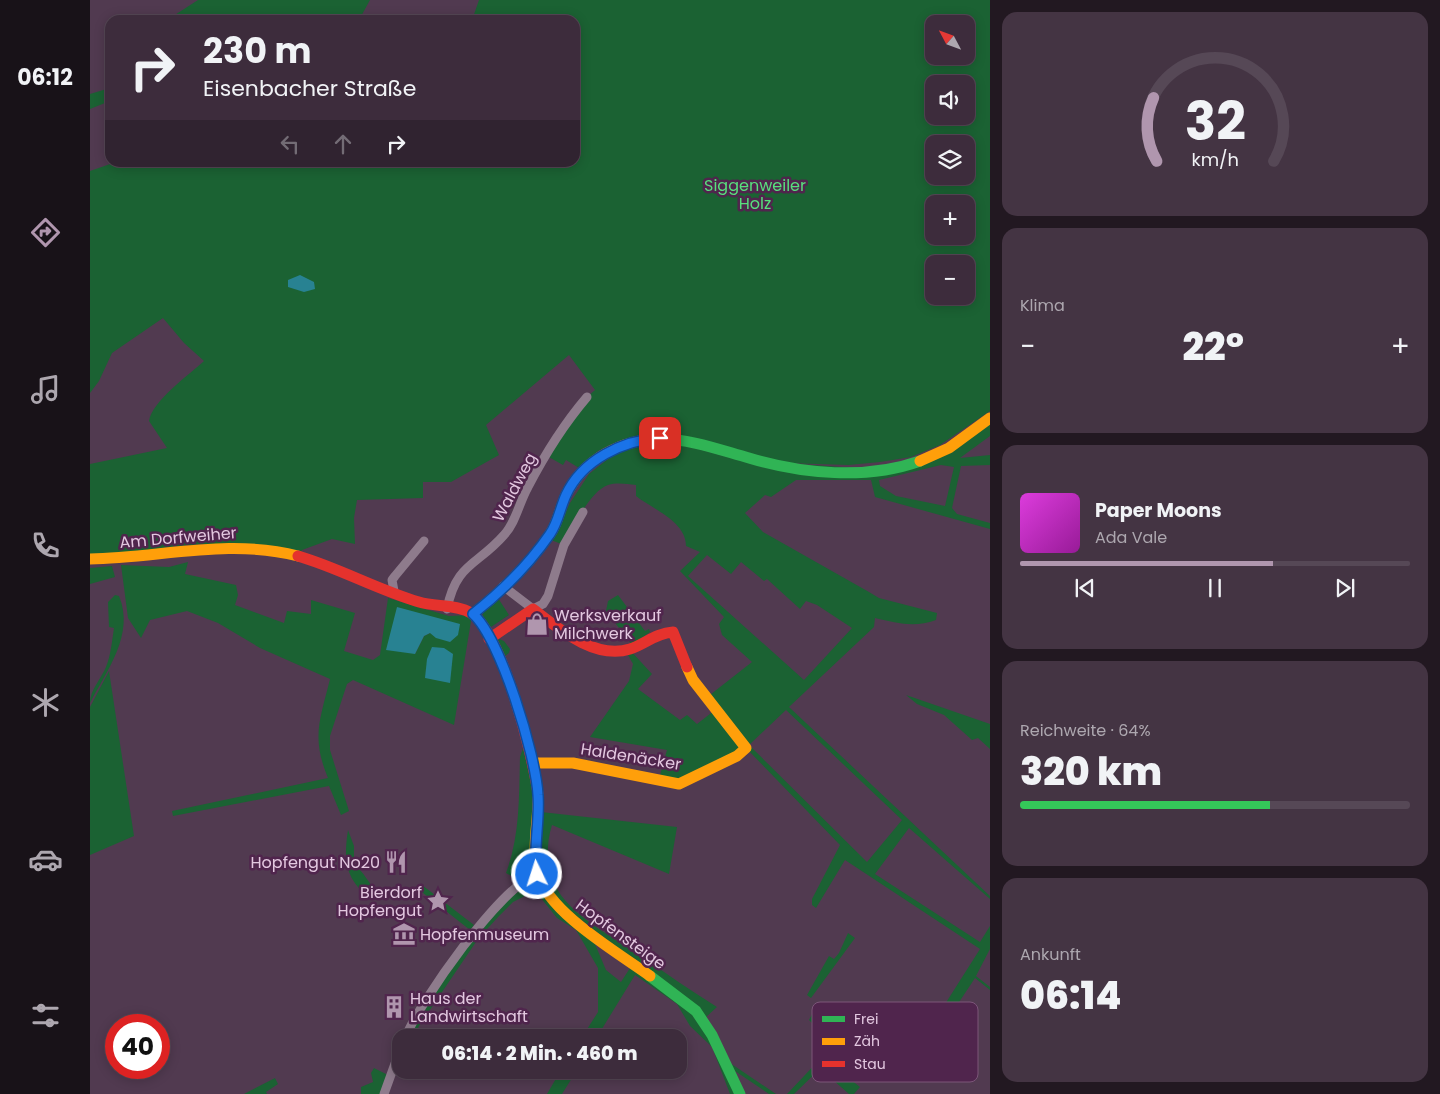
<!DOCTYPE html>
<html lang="de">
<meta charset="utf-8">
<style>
:root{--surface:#3d2c3c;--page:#443443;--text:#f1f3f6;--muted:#ada7af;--line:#564856;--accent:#b096ae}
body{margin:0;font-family:Poppins,sans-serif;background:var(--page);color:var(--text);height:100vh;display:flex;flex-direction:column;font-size:19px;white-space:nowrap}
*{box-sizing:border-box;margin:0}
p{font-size:16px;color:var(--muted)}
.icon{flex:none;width:28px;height:28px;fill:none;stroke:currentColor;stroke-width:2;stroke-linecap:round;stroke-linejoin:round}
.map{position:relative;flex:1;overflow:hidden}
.side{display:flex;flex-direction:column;gap:12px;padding:12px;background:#221821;width:450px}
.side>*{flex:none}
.banner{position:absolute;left:15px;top:15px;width:475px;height:152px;border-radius:15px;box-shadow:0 2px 12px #0003,0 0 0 1px var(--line);background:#3d2c3c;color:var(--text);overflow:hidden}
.needle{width:32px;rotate:311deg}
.controls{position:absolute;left:835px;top:15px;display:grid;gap:10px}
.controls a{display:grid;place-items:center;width:50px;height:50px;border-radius:10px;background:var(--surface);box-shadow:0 2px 12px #0003,0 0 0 1px var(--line);font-size:25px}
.speed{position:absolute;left:15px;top:1014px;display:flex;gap:10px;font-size:25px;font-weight:700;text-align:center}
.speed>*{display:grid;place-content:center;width:65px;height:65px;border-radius:50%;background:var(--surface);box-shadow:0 2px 12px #0003,0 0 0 1px var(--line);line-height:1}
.speed .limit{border:8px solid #d22;background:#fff;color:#111}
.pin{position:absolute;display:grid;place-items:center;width:42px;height:42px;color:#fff;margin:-21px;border-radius:10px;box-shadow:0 2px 8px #0006}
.me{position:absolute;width:55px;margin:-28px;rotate:356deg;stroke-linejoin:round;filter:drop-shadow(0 0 4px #0008)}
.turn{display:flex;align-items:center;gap:18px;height:105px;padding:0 15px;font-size:22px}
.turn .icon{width:65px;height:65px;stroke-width:2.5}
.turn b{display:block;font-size:35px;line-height:42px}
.lanes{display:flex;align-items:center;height:48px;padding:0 15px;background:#0003;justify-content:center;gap:25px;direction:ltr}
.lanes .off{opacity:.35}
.big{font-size:38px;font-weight:800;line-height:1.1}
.side .card{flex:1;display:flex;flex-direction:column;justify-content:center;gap:8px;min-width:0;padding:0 18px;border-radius:15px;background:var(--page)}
.side .dial{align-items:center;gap:0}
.dial svg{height:130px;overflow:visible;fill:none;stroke:var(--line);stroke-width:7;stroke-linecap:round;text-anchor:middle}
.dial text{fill:var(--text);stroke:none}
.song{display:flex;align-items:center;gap:15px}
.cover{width:60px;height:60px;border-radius:8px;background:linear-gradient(135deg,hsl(300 70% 55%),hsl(300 70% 35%))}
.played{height:5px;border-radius:2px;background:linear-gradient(90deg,var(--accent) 65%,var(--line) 65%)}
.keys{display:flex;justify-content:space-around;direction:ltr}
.heat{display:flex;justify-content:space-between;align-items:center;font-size:28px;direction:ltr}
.charge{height:8px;border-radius:4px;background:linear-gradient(90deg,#34c759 64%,var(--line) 0)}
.trip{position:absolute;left:302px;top:1029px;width:295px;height:50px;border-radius:15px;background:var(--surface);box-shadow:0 2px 12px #0003,0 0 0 1px var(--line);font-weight:800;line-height:50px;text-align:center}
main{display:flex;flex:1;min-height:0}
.tab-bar{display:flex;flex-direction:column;width:90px;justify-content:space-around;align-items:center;background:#181218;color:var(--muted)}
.tab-bar .icon{width:35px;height:35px}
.tab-bar .active{color:var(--accent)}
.tab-bar b{font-size:22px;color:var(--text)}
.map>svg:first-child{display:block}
</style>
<main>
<nav class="tab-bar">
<b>06:12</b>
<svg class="icon active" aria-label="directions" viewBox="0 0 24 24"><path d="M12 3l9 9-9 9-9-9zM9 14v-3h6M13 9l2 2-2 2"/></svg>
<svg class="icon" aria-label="music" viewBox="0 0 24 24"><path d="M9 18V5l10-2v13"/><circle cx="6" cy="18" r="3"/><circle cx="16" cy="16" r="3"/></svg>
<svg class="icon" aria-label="phone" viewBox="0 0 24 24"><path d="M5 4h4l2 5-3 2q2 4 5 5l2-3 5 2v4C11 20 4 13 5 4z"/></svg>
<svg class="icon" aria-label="climate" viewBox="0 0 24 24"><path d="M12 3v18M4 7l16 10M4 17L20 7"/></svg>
<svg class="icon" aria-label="car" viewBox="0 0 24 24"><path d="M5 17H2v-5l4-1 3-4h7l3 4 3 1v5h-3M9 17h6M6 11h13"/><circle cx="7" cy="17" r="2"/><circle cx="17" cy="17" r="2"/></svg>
<svg class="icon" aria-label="filters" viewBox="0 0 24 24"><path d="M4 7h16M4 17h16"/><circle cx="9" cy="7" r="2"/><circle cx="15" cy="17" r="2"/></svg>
</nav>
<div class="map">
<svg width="900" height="1094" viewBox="0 0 900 1094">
<rect width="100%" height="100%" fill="#513a50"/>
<!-- green -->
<g fill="#1b6233" fill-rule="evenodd">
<polygon points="108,0 280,0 269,20 77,20"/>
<path d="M389,0H900V411L850,445L821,457L790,462L759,465L694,463L578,432L553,434L522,444L508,451L489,468L476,460L473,465L457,456L497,397L505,390L479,355L396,425L409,455L361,482H333V498L267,500L264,518L265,544L242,539L212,550L211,553C181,550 149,544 119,544C79,544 40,556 0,555V464L77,448L59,421C62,401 99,375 114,361L94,343L73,318L22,353L9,381L0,393V171L26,162H485V20H382ZM844,24H876V56H844ZM844,84H876V116H844ZM844,144H876V176H844ZM844,204H876V236H844ZM844,264H876V296H844Z"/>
<polygon points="20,88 20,101 0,109 0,94"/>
<path d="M900,423V436L870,458L900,455V465L871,466L862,508L867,514L900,523V529L785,497L781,480H706L681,497L675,495L655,513L673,532L779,592L789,598L847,613L846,620C824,628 807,623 785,618L784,627L699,707L900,896V899L819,828L785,874L890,942L900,926V949L886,976L900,987V990L885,978L817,1081L810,1075L783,1071L723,1024L719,1020L728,1003L732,1005L724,1024L810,1075L890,949L755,860L726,908L722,905V899L750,845L656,748L593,783L569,779L577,750L500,737L539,681L543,664L537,653L540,650L562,674L548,689L590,720L597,715L607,724L625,710L616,698L662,662L632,635L629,624L634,617L590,571L610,552L596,546C596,521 562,509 546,496V485C537,484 527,482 518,485C499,492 483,528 474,545L461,540L467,531L480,503L499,474L523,455L545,446L586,443L649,460L810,471ZM851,465L864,467L855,506L806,496L790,486L789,480ZM617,555L641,574L651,562L674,581L677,579L710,609L716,601L727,605L762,628L714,680L598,576ZM696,710L812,820L777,862L659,745Z"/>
<path d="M98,562L95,574L146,585L148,595L145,605L194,623L197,611L221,614V600L265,613L254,651L283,660L290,655L298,598L359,616L382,615L364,725L263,680L257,684L240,736V750L259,811L251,815L239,786L83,816L82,811L238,778C221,737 230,720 240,679L170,648L128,623L97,611L60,620L51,638L38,618L31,565L79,567ZM307,607L360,642L340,633L334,636L325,654Z"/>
<polygon points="22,566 25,577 0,584 0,568"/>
<path d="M25,595L29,596C45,634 17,670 0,703C0,690 11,679 16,667C21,655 22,640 24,628L19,627L18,602Z"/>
<polygon points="528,595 555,631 559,629 560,632 542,645 516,611 518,601"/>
<polygon points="408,598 419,615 398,629 392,618 393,613"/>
<polygon points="409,639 414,641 420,649 419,653 414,657 406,643"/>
<polygon points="19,671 44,836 0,855 0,707"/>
<polygon points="816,695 900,724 900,749 888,738 882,740 854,715 827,704"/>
<path d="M433,748L443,790L442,820L440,855L436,871L429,880L416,873C430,836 429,797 430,757Z"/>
<path d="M451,812L587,827L579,874L462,825C456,844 456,865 465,885C479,915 523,937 550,955C575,973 600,990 627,1007L615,1018L464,898L450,871Z"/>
<path d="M258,830L264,846V864C274,872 279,884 288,893L277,895C254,878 254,856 258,830Z"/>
<path d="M442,884L449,886C483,940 555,965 600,1011C622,1034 632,1065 645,1094H640L622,1047L600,1026L587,1004L545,975L507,1037H492L508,1012V968L486,930L467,918L450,897L437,895L423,902L409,916L388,939L329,1026L324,1037L317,1038C331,1004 408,895 442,884ZM505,944L540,968L531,982L516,970Z"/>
<polygon points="332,885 384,925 380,930 328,889"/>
<polygon points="758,933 765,938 721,998 717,995 739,956 744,959 749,953"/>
<polygon points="732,1057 770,1087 764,1094 759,1094 743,1080 750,1073 736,1063 704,1094 697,1094"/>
<polygon points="640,1063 686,1094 679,1094 642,1069"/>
<polygon points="284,1068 298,1075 292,1094 271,1094 271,1087 283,1082 281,1073"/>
<polygon points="471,1070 487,1070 472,1094 457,1094"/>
<polygon points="185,1078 188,1084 176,1092 177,1094 154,1094"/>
</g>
<!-- water -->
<g fill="#288292">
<polygon points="210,275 224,282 225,289 214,292 198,287 198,280"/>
<polygon points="307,607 370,624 368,635 360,642 346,638 340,633 334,636 325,654 296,650"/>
<polygon points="342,647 354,648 363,654 360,683 335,678 337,659"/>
</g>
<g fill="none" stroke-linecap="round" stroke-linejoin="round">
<!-- street -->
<g stroke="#8e7b8c" stroke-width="9">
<polyline points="413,586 443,609 453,604 458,596 474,545 493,512"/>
<polyline points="304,591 302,580 305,576 334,541"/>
<path d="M357,609C366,563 387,566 414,535C426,522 429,503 438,487C454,456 474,424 497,397"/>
<path d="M315,1038C331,1000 410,887 447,874"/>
<polyline points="294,1094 311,1047"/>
</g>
<!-- fast -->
<g stroke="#30b455" stroke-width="11">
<path d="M570,439C601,439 630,450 659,458C712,474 777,480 830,461"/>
<polyline points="560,976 606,1011 622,1035 650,1094"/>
</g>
<!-- slow -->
<g stroke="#ff9f0a" stroke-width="11">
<polyline points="830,461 859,448 900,418"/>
<path d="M0,559C69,558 139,538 208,556"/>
<path d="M383,614C412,591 439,565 460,534C468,523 470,508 476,495C493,460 532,439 570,439"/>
<polyline points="443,763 483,763 589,784 647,756 656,748 603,680 597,667"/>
<path d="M448,794C449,819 441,849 448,874C459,913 527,952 560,976"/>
</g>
<!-- jam -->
<g stroke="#e5322d" stroke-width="11">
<path d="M208,556C249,568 288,590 329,602C345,607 367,604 381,613C412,633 443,756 448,794"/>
<path d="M399,639L443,609C469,629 505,660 540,649C555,644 566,633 583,632L597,667"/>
</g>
</g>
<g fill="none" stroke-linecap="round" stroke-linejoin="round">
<defs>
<path id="route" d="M447,874C443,848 450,821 448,795C446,756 411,639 383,614C411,592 440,563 460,534C468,523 470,508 476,495C492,460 533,440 570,438"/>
</defs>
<!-- route casing -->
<use href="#route" stroke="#114b97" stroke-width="12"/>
<!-- route -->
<use href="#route" stroke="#1a73e8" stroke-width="9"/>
</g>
<!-- icons -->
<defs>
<symbol id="shop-bare" viewBox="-9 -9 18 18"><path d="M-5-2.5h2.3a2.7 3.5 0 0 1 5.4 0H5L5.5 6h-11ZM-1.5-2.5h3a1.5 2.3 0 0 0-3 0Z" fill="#b096ae" stroke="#50254d" stroke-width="2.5" paint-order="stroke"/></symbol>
<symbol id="restaurant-bare" viewBox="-9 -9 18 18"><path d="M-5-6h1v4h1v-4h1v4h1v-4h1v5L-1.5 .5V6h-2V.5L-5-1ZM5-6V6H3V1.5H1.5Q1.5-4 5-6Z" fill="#b096ae" stroke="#50254d" stroke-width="2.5" paint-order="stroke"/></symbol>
<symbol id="sight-bare" viewBox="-9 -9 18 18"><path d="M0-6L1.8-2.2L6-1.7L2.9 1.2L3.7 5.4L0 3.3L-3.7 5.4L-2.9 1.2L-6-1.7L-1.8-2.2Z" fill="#b096ae" stroke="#50254d" stroke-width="2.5" paint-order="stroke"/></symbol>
<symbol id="museum-bare" viewBox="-9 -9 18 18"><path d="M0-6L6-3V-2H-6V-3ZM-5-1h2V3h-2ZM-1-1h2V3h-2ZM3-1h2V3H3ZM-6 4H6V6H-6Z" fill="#b096ae" stroke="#50254d" stroke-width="2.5" paint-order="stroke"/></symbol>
<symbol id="building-bare" viewBox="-9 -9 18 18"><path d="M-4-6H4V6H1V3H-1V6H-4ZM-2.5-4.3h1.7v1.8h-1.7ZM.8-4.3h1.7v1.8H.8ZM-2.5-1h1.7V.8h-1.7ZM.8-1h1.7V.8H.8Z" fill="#b096ae" stroke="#50254d" stroke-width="2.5" paint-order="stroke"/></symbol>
</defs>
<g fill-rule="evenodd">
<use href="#shop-bare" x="431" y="608" width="32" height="32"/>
<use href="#restaurant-bare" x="290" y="846" width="32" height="32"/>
<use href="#sight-bare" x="332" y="885" width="32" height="32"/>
<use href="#museum-bare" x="298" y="918" width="32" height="32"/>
<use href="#building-bare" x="288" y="991" width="32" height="32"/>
</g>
<g text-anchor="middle" stroke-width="5" stroke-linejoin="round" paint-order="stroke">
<!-- park labels -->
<g font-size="16" fill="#58df7d" stroke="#50254d">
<text x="665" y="191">Siggenweiler<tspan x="665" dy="18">Holz</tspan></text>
</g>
<!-- street labels -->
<g font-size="16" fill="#e3c8e0" stroke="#50254d">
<text transform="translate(424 487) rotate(-62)" y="6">Waldweg</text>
<text transform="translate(88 537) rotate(-5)" y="6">Am Dorfweiher</text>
<text transform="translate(541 756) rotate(9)" y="6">Haldenäcker</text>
<text transform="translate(531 934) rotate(36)" y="6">Hopfensteige</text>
</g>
<!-- poi labels -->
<g font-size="16" fill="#e3c8e0" stroke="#50254d" text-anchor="start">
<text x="464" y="621">Werksverkauf<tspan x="464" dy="18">Milchwerk</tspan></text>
<text x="290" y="868" text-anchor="end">Hopfengut No20</text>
<text x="332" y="898" text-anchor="end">Bierdorf<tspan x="332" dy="18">Hopfengut</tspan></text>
<text x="330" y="940">Hopfenmuseum</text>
<text x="320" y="1004">Haus der<tspan x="320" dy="18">Landwirtschaft</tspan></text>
</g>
</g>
<!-- legend -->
<rect x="722" y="1002" width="166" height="80" rx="8" fill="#50254d" stroke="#7c5679" stroke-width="1"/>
<rect x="732" y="1016" width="23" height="6" fill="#30b455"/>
<rect x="732" y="1038" width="23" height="7" fill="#ff9f0a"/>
<rect x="732" y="1061" width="23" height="6" fill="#e5322d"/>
<g font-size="14" fill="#e3c8e0">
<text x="764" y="1024">Frei</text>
<text x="764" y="1046">Zäh</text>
<text x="764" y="1069">Stau</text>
</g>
</svg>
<div class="controls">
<a><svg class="needle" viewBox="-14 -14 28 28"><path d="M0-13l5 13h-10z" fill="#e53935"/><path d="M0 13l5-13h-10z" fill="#ada7af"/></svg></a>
<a><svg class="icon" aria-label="sound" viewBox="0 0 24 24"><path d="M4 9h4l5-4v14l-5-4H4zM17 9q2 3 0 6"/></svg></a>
<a><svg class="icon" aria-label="layers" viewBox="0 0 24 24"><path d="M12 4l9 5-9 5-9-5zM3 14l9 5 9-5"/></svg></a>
<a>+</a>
<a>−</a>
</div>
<div class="speed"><div class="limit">40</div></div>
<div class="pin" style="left:570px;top:438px;background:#d93025"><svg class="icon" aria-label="arrive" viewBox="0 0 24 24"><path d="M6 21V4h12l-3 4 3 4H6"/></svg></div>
<svg class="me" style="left:447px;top:874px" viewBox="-20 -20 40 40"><circle r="17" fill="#1a73e8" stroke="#fff" stroke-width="3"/><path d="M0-11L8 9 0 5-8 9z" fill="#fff"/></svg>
<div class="trip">06:14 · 2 Min. · 460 m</div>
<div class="banner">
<div class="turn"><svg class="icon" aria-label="right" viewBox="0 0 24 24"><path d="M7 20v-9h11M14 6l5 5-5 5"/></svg><div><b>230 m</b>Eisenbacher Straße</div></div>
<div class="lanes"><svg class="icon off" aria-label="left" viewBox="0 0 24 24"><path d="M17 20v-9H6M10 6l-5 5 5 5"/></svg><svg class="icon off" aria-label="ahead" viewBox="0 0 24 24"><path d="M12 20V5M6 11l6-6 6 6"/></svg><svg class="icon" aria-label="right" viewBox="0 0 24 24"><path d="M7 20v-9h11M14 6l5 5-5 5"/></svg></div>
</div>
</div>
<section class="side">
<div class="card dial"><svg viewBox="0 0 100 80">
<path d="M14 69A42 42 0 1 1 86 69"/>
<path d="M14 69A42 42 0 0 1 12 30" stroke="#b096ae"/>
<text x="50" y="56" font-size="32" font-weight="700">32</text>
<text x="50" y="72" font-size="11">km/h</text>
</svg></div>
<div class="card"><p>Klima</p>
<div class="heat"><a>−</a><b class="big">22°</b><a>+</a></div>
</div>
<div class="card">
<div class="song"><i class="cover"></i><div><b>Paper Moons</b><p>Ada Vale</p></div></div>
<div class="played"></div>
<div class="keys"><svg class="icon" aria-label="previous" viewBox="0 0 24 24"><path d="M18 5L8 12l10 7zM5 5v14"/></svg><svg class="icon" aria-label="pause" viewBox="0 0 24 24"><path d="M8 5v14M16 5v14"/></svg><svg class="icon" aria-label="next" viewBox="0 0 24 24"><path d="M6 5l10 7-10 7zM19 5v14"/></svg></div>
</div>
<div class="card"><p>Reichweite · 64%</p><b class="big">320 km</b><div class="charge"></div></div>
<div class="card"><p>Ankunft</p><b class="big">06:14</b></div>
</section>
</main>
